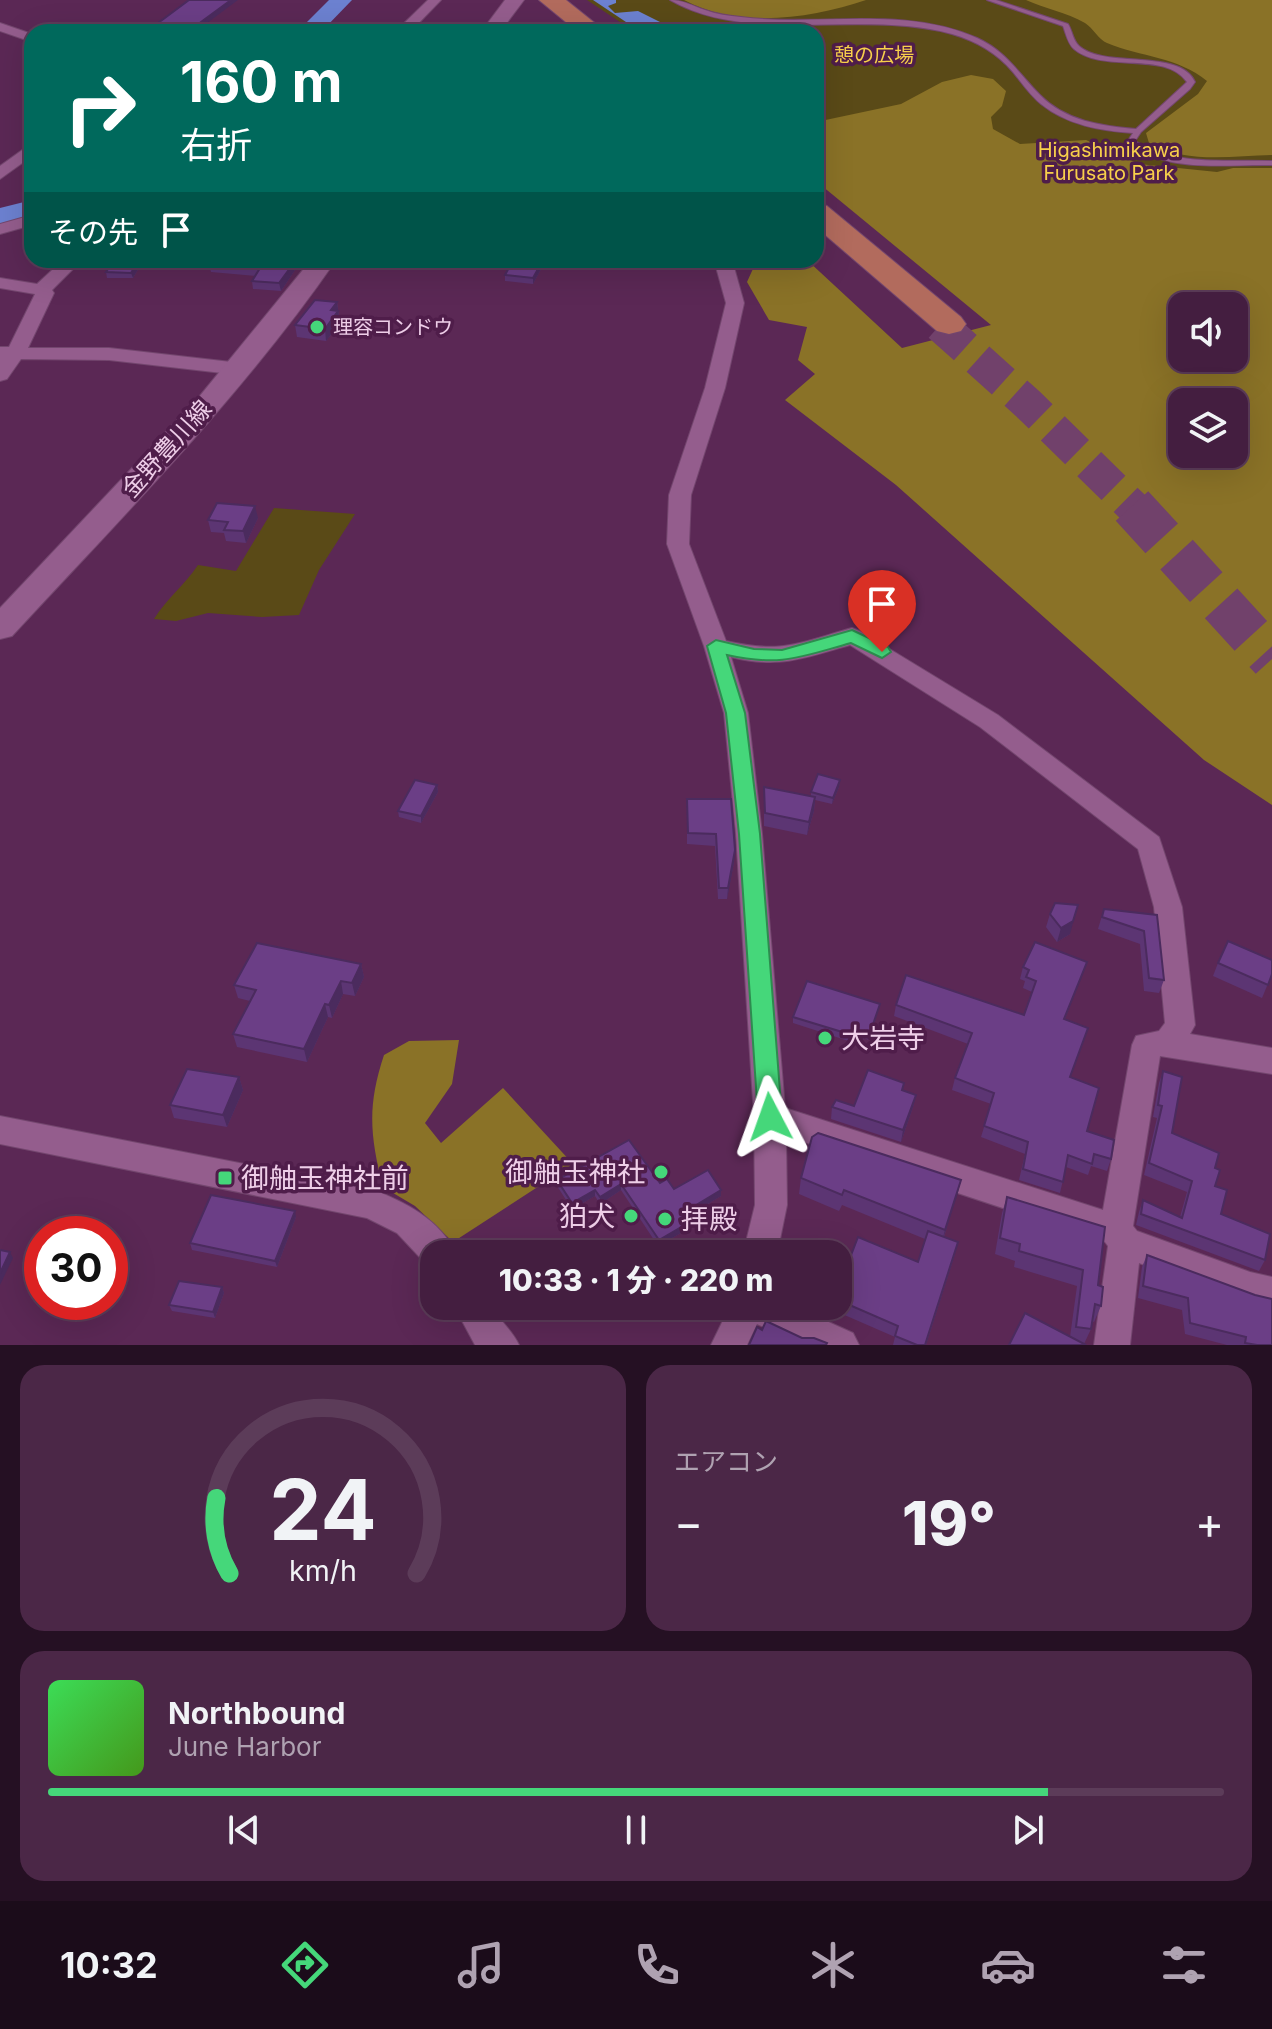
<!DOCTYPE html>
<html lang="ja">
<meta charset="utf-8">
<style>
:root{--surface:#441e40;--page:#4b2747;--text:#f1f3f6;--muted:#afa2b1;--line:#5c3c59;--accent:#45d77a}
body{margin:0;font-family:Inter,"Noto Sans JP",sans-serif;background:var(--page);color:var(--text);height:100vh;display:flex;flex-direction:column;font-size:30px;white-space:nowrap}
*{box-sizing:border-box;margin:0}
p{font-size:26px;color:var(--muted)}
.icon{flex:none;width:44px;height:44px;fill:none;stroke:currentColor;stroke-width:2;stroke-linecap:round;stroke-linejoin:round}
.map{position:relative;height:1345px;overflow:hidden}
.sheet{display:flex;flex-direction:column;gap:20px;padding:20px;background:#251023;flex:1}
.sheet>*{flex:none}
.top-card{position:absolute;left:24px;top:24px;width:800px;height:244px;border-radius:24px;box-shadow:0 8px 32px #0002,0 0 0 2px var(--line);background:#00695c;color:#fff;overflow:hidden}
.tools{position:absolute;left:1168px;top:292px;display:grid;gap:16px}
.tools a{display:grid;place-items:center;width:80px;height:80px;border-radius:16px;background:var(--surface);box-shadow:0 8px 32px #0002,0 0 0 2px var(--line);font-size:40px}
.speed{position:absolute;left:24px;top:1216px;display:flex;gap:16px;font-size:40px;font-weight:700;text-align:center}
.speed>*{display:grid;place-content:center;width:104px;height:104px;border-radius:50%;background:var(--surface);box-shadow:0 8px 32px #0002,0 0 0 2px var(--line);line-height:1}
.speed .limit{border:12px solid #d22;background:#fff;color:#111}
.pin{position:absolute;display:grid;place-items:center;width:68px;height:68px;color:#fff;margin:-82px -34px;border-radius:50% 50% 50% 0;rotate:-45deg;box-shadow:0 0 8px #0007}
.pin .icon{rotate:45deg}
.me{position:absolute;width:88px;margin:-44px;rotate:356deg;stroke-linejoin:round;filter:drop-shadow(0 0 6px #0008)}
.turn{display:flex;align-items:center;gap:28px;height:168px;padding:0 24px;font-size:36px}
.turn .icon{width:104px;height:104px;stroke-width:2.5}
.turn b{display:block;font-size:56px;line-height:68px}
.then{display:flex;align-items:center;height:76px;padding:0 24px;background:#0003;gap:16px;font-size:30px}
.big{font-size:60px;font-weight:800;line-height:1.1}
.sheet .widget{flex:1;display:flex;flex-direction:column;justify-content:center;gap:12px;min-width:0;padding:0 28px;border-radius:24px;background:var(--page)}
.sheet .dial{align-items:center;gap:0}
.dial svg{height:208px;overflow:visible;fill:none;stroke:var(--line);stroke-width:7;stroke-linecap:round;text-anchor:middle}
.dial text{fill:var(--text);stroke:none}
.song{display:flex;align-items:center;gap:24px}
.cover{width:96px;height:96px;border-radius:12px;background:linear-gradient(135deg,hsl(130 70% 55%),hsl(100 70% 35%))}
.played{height:8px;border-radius:4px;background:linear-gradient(90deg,var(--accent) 85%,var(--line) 85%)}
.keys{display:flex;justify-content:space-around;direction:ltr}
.heat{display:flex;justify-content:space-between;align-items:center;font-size:44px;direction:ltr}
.sheet .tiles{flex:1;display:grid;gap:20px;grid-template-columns:1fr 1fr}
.widget:last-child{grid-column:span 2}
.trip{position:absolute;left:420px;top:1240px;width:432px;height:80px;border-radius:24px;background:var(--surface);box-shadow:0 8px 32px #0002,0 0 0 2px var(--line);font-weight:800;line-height:80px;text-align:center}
.tab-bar{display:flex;height:128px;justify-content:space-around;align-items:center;background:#1b0c1a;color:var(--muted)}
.tab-bar .icon{width:56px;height:56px}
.tab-bar .active{color:var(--accent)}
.tab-bar b{font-size:36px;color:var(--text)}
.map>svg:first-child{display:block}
</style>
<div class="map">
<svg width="1272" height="1345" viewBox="0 0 1272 1345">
<rect width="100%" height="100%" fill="#5b2855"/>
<!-- green -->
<g fill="#5a4a17" fill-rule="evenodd">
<path d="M587,0H1272V372H1190L816,167V32H635ZM1182,306H1234V358H1182Z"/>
<path d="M274,508L355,514L319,570L299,615L262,617L208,613L176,621L154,619C167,598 184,586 198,565L236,571Z"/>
</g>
<!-- forest -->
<g fill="#8a7227" fill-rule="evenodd">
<path d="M684,0H866C810,19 738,29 684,0Z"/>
<path d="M1026,0H1272V155C1231,156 1186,164 1149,143L1146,133L1198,94L1207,81C1178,57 1141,57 1107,43C1099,40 1093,28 1085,23C1066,12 1045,9 1026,0Z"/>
<path d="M971,75L993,79L1006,91L1002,106L991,117L993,129L1020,144L1086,140L1139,164L1217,172L1233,168H1272V805L1204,760L896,485L785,400L815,374L798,360L807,327L769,320L747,282L757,260H807L902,348L991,325L816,181V122L901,104L942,82ZM1182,306H1234V358H1182ZM1182,402H1234V454H1182Z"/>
<path d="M459,1040L452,1084L425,1123L441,1143L503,1088L573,1164L453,1242L415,1206L383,1187C370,1136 367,1106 384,1055L409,1041Z"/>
</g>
<!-- water -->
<polygon fill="#6c81d0" points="593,0 616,0 616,3 608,6 615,13 638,11 680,32 641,32"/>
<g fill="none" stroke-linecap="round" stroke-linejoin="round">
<!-- river -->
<g fill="#6c81d0" fill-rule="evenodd">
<polygon points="329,0 352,0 321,32 297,32"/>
<polygon points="32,200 32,216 0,225 0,208"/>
</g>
<!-- highway-tunnel-far1 -->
<polyline stroke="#71416b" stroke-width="34" stroke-dasharray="34 17" stroke-linecap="butt" points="940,325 1028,404 1134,508"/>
<!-- highway-tunnel -->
<polyline stroke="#71416b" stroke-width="44" stroke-dasharray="44 22" stroke-linecap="butt" points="1132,506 1272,659"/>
<defs>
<path id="lane" d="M670,0C683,0 693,6 705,10C716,14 729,16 741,17C819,27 902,5 977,38C1006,51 1019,74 1040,95C1065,121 1102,126 1136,129L1187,82C1165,50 1103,74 1074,49C1068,44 1066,34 1063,26L987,0H996L1068,24C1072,30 1073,41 1079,46C1104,69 1180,48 1195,82L1190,89L1141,132L1135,141C1177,167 1225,159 1272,161V165C1224,164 1167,174 1127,142L1133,133C1101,131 1067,125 1041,104C1030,95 1022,83 1013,72C997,53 976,41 952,34C863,9 749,46 670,0Z"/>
<g id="street">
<polygon points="428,0 441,0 410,32 395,32"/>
<path d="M495,20L524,29L526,32C512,32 499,33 488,24Z"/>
<polygon points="0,23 32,34 32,42 0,31"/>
<polygon points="32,143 32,156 0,179 0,166"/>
<polygon points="32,215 32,225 0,234 0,224"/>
<polygon points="63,260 82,260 52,290 54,293 28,348 109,348 240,363 249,369 240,375 109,360 21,359 7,379 0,381 0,347 9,347 35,294 0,288 0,278 37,284"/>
<path d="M714,260H732L744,303L725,388L691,495L689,544L726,641C782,654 799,643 852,628L860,631L998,715L1159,837L1182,907L1195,1025L1190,1034L1272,1048V1074L1160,1056L1133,1226L1137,1231L1250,1272L1272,1277V1309L1250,1304L1139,1263L1130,1345H1094L1108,1246L1105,1242L786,1136L787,1205L777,1254H743L755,1205L754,1117L736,834L724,713L704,646L667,544L669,495L705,388L726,303ZM850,645L980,727L1138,849L1154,907L1165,1023L1159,1031L1136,1036L1132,1045L1103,1210L785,1108L762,834L748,713L731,657C780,669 804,658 850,645Z"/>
<path d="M0,1116L371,1189C405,1202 440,1219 456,1254H434V1268L427,1265L397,1233L367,1218L0,1144Z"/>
<path d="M454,1306H491C499,1320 512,1330 519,1345H475Z"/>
<polygon points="730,1306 793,1306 853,1333 859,1345 802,1345 757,1324 747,1345 711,1345"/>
</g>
<g id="secondary">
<polygon points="505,0 524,0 500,32 481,32"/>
<path d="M311,260H336C242,396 124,515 12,636L0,639V608L199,397Z"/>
</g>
<g id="highway">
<polygon points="539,0 566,0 606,32 578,32"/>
<polygon points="816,203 827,206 961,317 966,324 961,331 949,334 937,331 816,227"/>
</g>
</defs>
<!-- lane casing -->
<use href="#lane" stroke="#73466e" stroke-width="2"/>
<!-- street casing -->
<use href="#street" stroke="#73466e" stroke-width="2"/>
<!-- secondary casing -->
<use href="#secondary" stroke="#73466e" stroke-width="2"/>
<!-- highway casing -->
<use href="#highway" stroke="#73466e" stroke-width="2"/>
<!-- lane -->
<use href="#lane" fill="#945d8d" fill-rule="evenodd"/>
<!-- street -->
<use href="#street" fill="#945d8d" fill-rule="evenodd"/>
<!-- secondary -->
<use href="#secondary" fill="#945d8d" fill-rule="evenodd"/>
<!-- highway -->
<use href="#highway" fill="#b26b5d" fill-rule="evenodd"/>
</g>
<!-- wall -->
<g fill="#5c3573">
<polygon points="212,260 299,260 299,264 281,291 253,289 252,281 256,276 211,272 209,264"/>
<polygon points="513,260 546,260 533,284 505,281 505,275"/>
<polygon points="143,261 133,278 107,278 106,272"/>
<polygon points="337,302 340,323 326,341 297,337 295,325"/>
<polygon points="258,518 246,543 226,541 224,533 211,532 208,520"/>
<polygon points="840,780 839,787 832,804 815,800 814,811 807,835 764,826 764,787 811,797 811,792"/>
<polygon points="437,785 438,792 421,823 399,817 398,811"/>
<polygon points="687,799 731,799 734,862 727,899 718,899 715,846 687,844"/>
<polygon points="1104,909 1157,915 1164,980 1159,993 1144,991 1140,944 1098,929"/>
<polygon points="1050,914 1070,934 1057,942 1046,927"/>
<polygon points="1087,962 1065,1019 1071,1077 1087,1131 1111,1159 1107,1171 1091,1166 1088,1175 1066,1167 1060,1193 1019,1180 1025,1154 981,1137 991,1104 952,1090 955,1078 968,1044 894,1016 896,1005 1024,1015 1032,992 1023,988 1025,981 1020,979 1023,967"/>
<polygon points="1218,963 1272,974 1262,998 1213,976"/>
<polygon points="361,964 364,977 355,996 343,994 332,1018 328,1017 307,1062 237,1047 233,1034 250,1001 238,998 234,985"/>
<polygon points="880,1004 869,1040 864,1038 861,1045 793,1023 793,1017"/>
<polygon points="1163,1071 1172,1133 1215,1168 1215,1186 1221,1214 1265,1260 1259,1271 1136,1225 1139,1212 1143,1200 1180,1217 1187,1192 1144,1175 1157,1118 1153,1117 1159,1083"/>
<polygon points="239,1077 243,1090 227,1127 174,1118 170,1105"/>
<polygon points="903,1090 916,1095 913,1107 901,1142 831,1119 832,1107 854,1106"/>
<polygon points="801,1178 961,1180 944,1237 955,1254 926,1345 893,1345 895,1337 833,1310 833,1306 838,1306 838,1289 918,1262 925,1239 842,1205 839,1211 799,1194"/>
<polygon points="557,1180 660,1183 674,1189 721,1190 721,1196 691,1214 695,1219 695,1225 658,1246 621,1190 600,1204 595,1196 572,1209 557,1186"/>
<polygon points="1007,1197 1098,1285 1101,1306 1094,1322 1092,1321 1091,1329 1084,1344 1070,1337 1077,1286 1014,1267 1015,1261 995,1254 1002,1213"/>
<polygon points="296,1217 277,1267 192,1250 190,1243"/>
<polygon points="1147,1255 1255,1295 1272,1345 1227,1345 1185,1334 1182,1310 1138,1298 1142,1267"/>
<polygon points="222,1287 224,1293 215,1318 172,1311 169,1305"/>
</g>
<!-- shaded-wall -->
<g fill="#4b2b5e">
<polygon points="231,0 238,0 202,27 201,22"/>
<polygon points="139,260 143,261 133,278 131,273"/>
<polygon points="293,260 299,260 299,264 281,291 279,283"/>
<polygon points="543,260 546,260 533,284 533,278"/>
<polygon points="337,302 340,323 326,341 325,329 331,310"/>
<polygon points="255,506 258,518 246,543 243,531"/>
<polygon points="840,780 839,787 832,804 833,798"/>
<polygon points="437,785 438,792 421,823 421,816"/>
<polygon points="815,797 814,811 807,835 809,822"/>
<polygon points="735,850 734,862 727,899 728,888"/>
<polygon points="1078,905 1070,934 1057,942 1061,928"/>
<polygon points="1087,962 1083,974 1060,1030 1064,1019"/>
<polygon points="361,964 364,977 355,996 352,983"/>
<polygon points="341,981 343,994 332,1018 329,1005"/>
<polygon points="325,1004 328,1017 307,1062 304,1049"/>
<polygon points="239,1077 243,1090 227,1127 223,1115"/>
<polygon points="916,1095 913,1107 901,1142 903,1130"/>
<polygon points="961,1180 957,1196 941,1245 945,1230"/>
<polygon points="621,1184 621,1190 600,1204 600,1197"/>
<polygon points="595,1190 595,1196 572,1209 572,1203"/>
<polygon points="721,1190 721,1196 688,1216 688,1210"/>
<polygon points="295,1211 296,1217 277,1267 275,1261"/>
<polygon points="695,1219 695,1225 658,1246 659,1240"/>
<polygon points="10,1252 13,1258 0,1285 0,1273"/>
<polygon points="222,1287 224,1293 215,1318 213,1312"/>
</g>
<!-- building -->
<g fill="#6b3e86" stroke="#4b2b5e" stroke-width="2">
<polygon points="189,0 231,0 201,22 266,29 262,32 146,32"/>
<polygon points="114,260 139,260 131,273 106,272"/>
<polygon points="212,260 296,260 279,283 252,281 260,268 209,264"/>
<polygon points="513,260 543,260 533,278 505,275"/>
<polygon points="315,300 337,302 331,310 338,311 325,329 295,325"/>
<polygon points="217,503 255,506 243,531 224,530 228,522 208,520"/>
<polygon points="818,774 840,780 833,798 811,792"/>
<polygon points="415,780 437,785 421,816 398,811"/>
<polygon points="764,787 815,797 809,822 765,813"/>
<polygon points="687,799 731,799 735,850 728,888 719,888 716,834 688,833"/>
<polygon points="1055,903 1078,905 1073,921 1061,928 1050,914"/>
<polygon points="1104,909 1157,915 1164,980 1149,978 1144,931 1102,917"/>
<polygon points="1228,941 1272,960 1272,974 1268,985 1218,963"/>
<polygon points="1035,942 1087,962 1064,1019 1088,1028 1070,1077 1099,1088 1087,1131 1114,1140 1111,1159 1094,1154 1092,1164 1068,1155 1063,1182 1023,1169 1028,1142 984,1126 994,1093 955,1078 972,1033 896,1005 906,975 1024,1015 1036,981 1026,977 1029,970 1023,967"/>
<polygon points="257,943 361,964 352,983 341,981 329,1005 325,1004 304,1049 233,1034 256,990 234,985"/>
<polygon points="807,981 880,1004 870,1033 865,1031 862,1038 793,1017"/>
<polygon points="187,1069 239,1077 223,1115 170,1105"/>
<polygon points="868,1070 904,1083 902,1090 916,1095 903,1130 832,1107 836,1100 854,1106"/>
<polygon points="1163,1071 1182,1077 1172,1133 1219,1153 1215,1168 1220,1170 1215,1186 1227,1190 1221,1214 1270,1234 1265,1260 1141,1214 1143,1200 1182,1218 1192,1181 1149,1163 1162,1106 1158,1105"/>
<polygon points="818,1133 961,1180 945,1230 844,1190 842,1195 801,1178 812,1137"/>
<polygon points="629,1140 660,1183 667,1179 674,1189 708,1170 721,1190 688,1210 695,1219 659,1240 621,1184 600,1197 595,1190 572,1203 557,1180"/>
<polygon points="211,1195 295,1211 275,1261 190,1243"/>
<polygon points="1007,1197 1105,1227 1098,1285 1103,1287 1101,1306 1095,1304 1091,1329 1076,1327 1083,1270 1019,1251 1020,1244 1000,1238"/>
<polygon points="928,1231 958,1242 925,1345 917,1345 895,1336 898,1326 838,1300 838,1289 858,1237 918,1262"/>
<polygon points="0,1250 10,1252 0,1273"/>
<polygon points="1147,1255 1255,1295 1272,1299 1272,1345 1257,1345 1245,1343 1246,1337 1190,1323 1188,1298 1143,1286"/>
<polygon points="179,1281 222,1287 213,1312 169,1305"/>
<polygon points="1025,1313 1086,1345 1009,1345"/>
<polygon points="766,1321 802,1338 814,1338 827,1343 826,1345 749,1345 757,1327 762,1330"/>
</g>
<!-- route -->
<path fill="#45d77a" stroke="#2d8c4f" stroke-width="2" d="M852,630L888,647L891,652L882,658L851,643C800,657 781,667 727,655L745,713L760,834L782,1117L778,1124L770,1127L762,1124L758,1117L739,834L726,713L707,646L716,640L754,649L782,650Z"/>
<!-- markers -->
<g fill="#45d77a" stroke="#4f1d4a" stroke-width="3">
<circle cx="317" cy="327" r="8"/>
<circle cx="825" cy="1038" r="8"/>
<circle cx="661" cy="1172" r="8"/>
<rect x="217" y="1170" width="16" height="16" rx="4"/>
<circle cx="631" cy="1216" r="8"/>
<circle cx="665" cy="1219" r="8"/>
</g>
<g text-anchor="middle" stroke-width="7" stroke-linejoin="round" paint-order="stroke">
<!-- far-park labels -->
<g font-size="20" fill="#f8d04b" stroke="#4f1d4a">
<text x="874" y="62">憩の広場</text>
<text x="1109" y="157">Higashimikawa<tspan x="1109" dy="23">Furusato Park</tspan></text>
</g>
<!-- far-poi labels -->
<g font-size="20" fill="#eecee8" stroke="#4f1d4a" text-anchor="start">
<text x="333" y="334">理容コンドウ</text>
</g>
<!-- street labels -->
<g font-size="24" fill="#eecee8" stroke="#4f1d4a">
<text transform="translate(167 449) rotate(-48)" y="8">金野豊川線</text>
</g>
<!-- near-poi labels -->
<g font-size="28" fill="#eecee8" stroke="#4f1d4a" text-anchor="start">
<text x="841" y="1048">大岩寺</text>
<text x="645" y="1182" text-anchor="end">御舳玉神社</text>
<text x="241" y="1188">御舳玉神社前</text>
<text x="615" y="1226" text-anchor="end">狛犬</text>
<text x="681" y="1229">拝殿</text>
</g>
</g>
</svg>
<div class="tools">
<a><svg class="icon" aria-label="sound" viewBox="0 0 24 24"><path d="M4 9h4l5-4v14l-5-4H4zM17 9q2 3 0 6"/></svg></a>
<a><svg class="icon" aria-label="layers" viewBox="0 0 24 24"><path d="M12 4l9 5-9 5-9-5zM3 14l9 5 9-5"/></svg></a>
</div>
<div class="speed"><div class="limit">30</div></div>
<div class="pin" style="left:882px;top:652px;background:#d93025"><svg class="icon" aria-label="arrive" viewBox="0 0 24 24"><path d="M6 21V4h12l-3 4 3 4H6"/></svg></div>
<svg class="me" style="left:770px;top:1117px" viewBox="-20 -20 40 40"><path d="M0-17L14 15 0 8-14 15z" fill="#45d77a" stroke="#fff" stroke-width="4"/></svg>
<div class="trip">10:33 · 1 分 · 220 m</div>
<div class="top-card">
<div class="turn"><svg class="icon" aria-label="right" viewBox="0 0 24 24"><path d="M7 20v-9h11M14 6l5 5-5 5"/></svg><div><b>160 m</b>右折</div></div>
<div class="then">その先<svg class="icon" aria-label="arrive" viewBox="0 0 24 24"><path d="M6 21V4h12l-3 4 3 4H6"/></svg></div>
</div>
</div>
<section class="sheet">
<div class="tiles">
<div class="widget dial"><svg viewBox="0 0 100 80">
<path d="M14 69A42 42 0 1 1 86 69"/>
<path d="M14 69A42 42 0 0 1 9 40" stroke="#45d77a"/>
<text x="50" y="56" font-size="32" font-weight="700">24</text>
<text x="50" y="72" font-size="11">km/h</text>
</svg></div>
<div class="widget"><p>エアコン</p>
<div class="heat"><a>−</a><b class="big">19°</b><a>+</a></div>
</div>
<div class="widget">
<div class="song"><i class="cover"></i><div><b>Northbound</b><p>June Harbor</p></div></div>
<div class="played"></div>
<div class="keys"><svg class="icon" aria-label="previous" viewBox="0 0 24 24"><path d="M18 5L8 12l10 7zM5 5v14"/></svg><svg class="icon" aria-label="pause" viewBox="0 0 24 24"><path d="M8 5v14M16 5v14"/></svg><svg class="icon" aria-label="next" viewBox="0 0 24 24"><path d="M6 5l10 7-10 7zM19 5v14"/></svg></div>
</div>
</div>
</section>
<nav class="tab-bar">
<b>10:32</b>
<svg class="icon active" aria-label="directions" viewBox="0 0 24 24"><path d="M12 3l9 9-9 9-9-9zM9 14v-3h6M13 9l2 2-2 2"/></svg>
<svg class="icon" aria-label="music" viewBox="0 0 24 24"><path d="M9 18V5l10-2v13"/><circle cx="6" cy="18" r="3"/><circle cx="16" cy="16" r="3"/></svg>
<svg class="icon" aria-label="phone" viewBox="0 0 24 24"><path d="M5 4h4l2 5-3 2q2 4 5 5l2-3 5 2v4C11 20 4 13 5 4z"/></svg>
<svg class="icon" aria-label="climate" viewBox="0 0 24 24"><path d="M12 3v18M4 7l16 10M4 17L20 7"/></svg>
<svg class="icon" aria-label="car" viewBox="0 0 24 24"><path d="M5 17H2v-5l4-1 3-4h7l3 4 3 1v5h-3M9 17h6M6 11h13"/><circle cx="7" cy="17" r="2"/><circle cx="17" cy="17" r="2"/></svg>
<svg class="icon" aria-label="filters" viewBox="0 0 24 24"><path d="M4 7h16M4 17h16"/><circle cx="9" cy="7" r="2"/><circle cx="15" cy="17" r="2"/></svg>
</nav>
